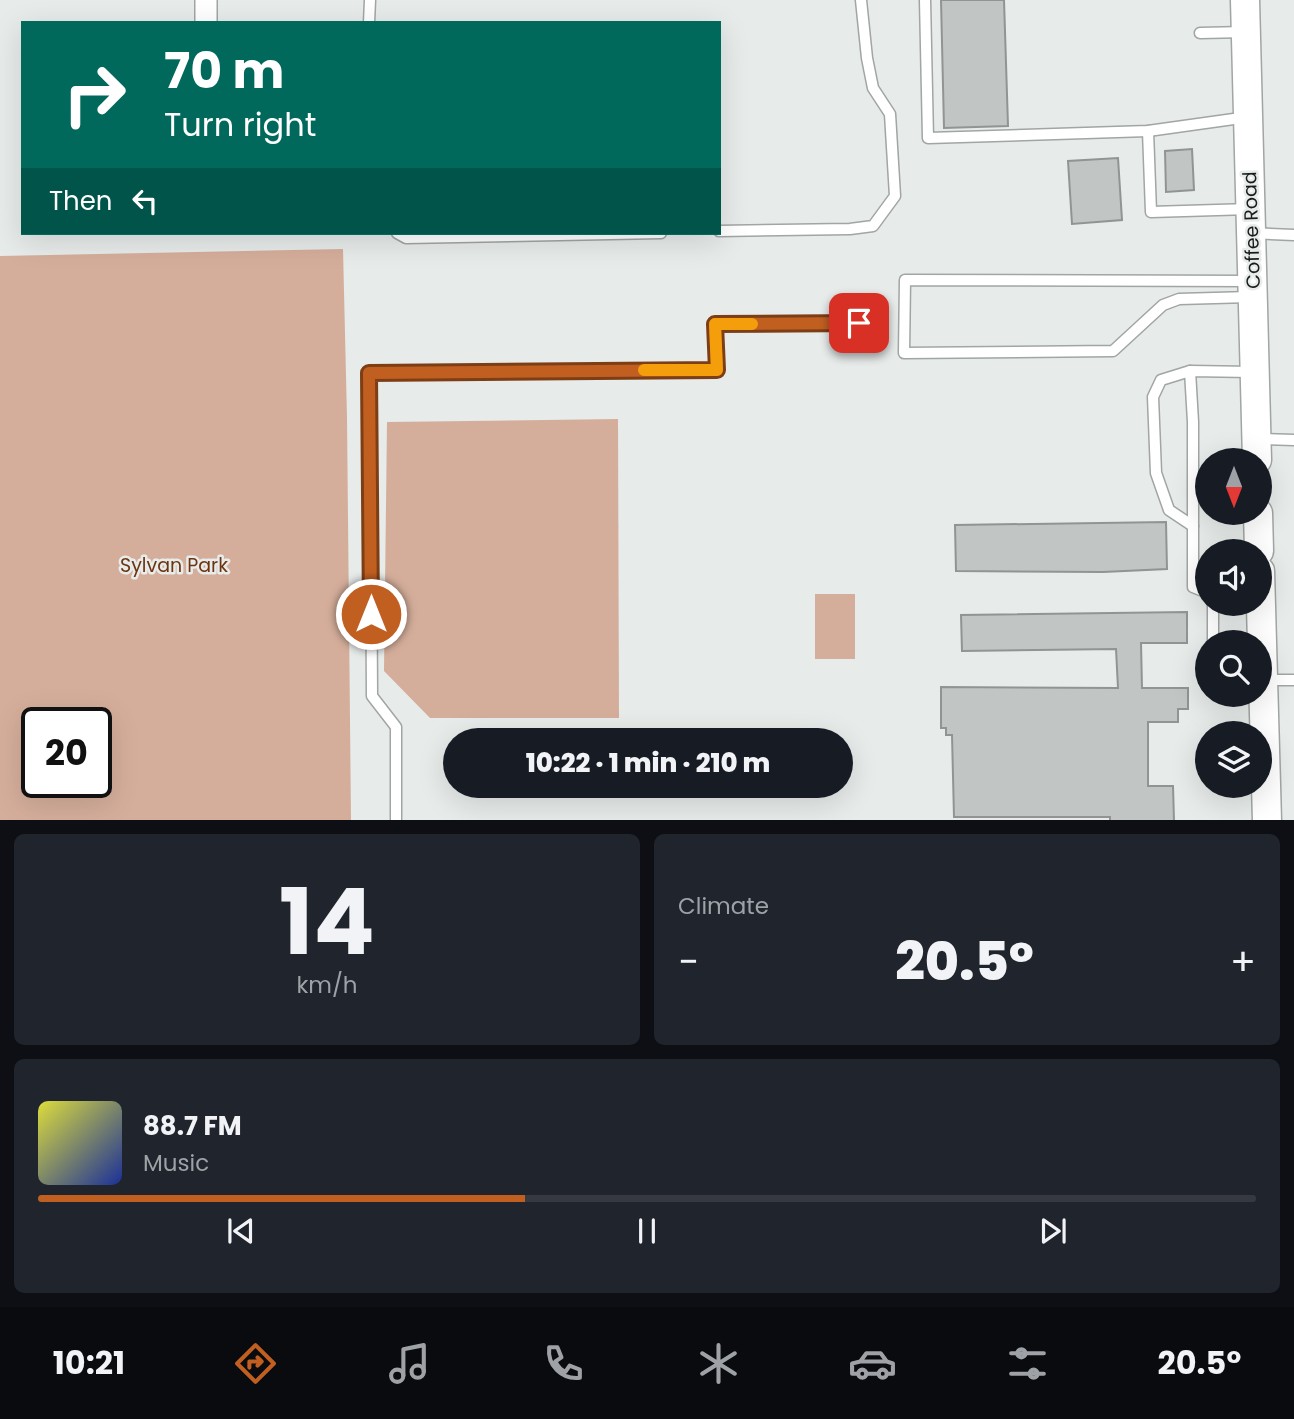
<!DOCTYPE html>
<meta charset="utf-8">
<style>
:root{--surface:#171b24;--page:#20242c;--text:#f1f3f6;--muted:#9ea1a6;--line:#363941;--accent:#c15f21}
body{margin:0;font-family:Poppins,sans-serif;background:var(--page);color:var(--text);height:100vh;display:flex;flex-direction:column;font-size:26px;white-space:nowrap}
*{box-sizing:border-box;margin:0}
p{font-size:23px;color:var(--muted)}
.icon{flex:none;width:38px;height:38px;fill:none;stroke:currentColor;stroke-width:2;stroke-linecap:round;stroke-linejoin:round}
.map{position:relative;height:820px;overflow:hidden}
.sheet{display:flex;flex-direction:column;gap:14px;padding:14px;background:#0d0f14;flex:1}
.sheet>*{flex:none}
.banner{position:absolute;left:21px;top:21px;width:700px;height:214px;border-radius:0px;box-shadow:0 7px 28px #0002;background:#00695c;color:#fff;overflow:hidden}
.needle{width:46px;rotate:180deg}
.buttons{position:absolute;left:1195px;top:448px;display:grid;gap:14px}
.buttons a{display:grid;place-items:center;width:77px;height:77px;border-radius:50%;background:var(--surface);box-shadow:0 7px 28px #0002;font-size:35px}
.speed{position:absolute;left:21px;top:707px;display:flex;gap:14px;font-size:35px;font-weight:700;text-align:center}
.speed>*{display:grid;place-content:center;width:91px;height:91px;border-radius:50%;background:var(--surface);box-shadow:0 7px 28px #0002;line-height:1}
.speed .limit{border:4px solid #111;border-radius:10px;background:#fff;color:#111}
.pin{position:absolute;display:grid;place-items:center;width:60px;height:60px;color:#fff;margin:-30px;border-radius:14px;box-shadow:0 4px 10px #0006}
.me{position:absolute;width:77px;margin:-38px;rotate:0deg;stroke-linejoin:round;filter:drop-shadow(0 0 5px #0008)}
.turn{display:flex;align-items:center;gap:24px;height:147px;padding:0 28px;font-size:32px}
.turn .icon{width:91px;height:91px;stroke-width:2.5}
.turn b{display:block;font-size:49px;line-height:60px}
.then{display:flex;align-items:center;height:66px;padding:0 28px;background:#0003;gap:14px;font-size:26px}
.big{font-size:52px;font-weight:800;line-height:1.1}
.sheet .card{flex:1;display:flex;flex-direction:column;justify-content:center;gap:10px;min-width:0;padding:0 24px;border-radius:10px;background:var(--page)}
.sheet .dial{align-items:center;gap:0}
.dial b{font-size:91px;line-height:1}
.song{display:flex;align-items:center;gap:21px}
.cover{width:84px;height:84px;border-radius:10px;background:linear-gradient(135deg,hsl(60 70% 55%),hsl(230 70% 35%))}
.played{height:7px;border-radius:4px;background:linear-gradient(90deg,var(--accent) 40%,var(--line) 40%)}
.keys{display:flex;justify-content:space-around;direction:ltr}
.heat{display:flex;justify-content:space-between;align-items:center;font-size:38px;direction:ltr}
.sheet .tiles{flex:1;display:grid;gap:14px;grid-template-columns:1fr 1fr}
.card:last-child{grid-column:span 2}
.trip{position:absolute;left:443px;top:728px;width:410px;height:70px;border-radius:35px;background:var(--surface);box-shadow:0 7px 28px #0002;font-weight:800;line-height:70px;text-align:center}
.tabs{display:flex;height:112px;justify-content:space-around;align-items:center;background:#090b0e;color:var(--muted)}
.tabs .icon{width:49px;height:49px}
.tabs .on{color:var(--accent)}
.tabs b{font-size:32px;color:var(--text)}
.map>svg:first-child{display:block}
</style>
<div class="map">
<svg width="1294" height="821" viewBox="0 0 1294 821">
<rect width="100%" height="100%" fill="#e7ebea"/>
<!-- green -->
<g fill="#d5ae9b" fill-rule="evenodd">
<path d="M343,249L347,417L351,820H0V256ZM37,723H96V782H37Z"/>
<polygon points="618,419 619,718 430,718 384,671 387,422"/>
<rect x="815" y="594" width="40" height="65"/>
</g>
<!-- building -->
<g fill="#c1c5c4" stroke="#919493" stroke-width="2">
<polygon points="941,0 1004,0 1008,126 944,128"/>
<polygon points="1192,149 1194,190 1166,192 1165,151"/>
<polygon points="1118,158 1122,220 1072,224 1068,161"/>
<polygon points="1166,522 1167,569 1103,572 956,571 955,525"/>
<polygon points="1187,612 1187,643 1141,643 1142,688 1188,688 1188,709 1178,709 1178,722 1148,722 1148,786 1173,786 1174,821 1110,821 1110,817 954,817 952,735 946,735 946,728 941,728 941,687 1118,688 1116,649 962,651 961,615"/>
</g>
<g fill="none" stroke-linecap="round" stroke-linejoin="round">
<defs>
<g id="service">
<polyline points="925,0 928,138 1148,131 1248,117"/>
<polyline points="369,23 370,0"/>
<polyline points="1200,33 1246,32"/>
<polyline points="1148,131 1151,212 1250,209"/>
<polyline points="719,231 850,229 873,226 895,196 890,114 873,88 867,58 861,0"/>
<polyline points="397,233 406,238 661,233"/>
<polyline points="1251,233 1294,235"/>
<polyline points="1250,297 1179,299 1163,305 1113,351 904,353 905,280 1252,281"/>
<polyline points="1190,371 1193,422 1193,587 1208,593"/>
<polyline points="1259,439 1294,440"/>
<polyline points="1193,526 1169,510 1156,473 1153,397 1161,380 1190,371 1252,372"/>
<polyline points="1213,604 1213,642"/>
<polyline points="1266,680 1294,680"/>
<polyline points="396,821 396,727 372,696 370,373 717,370 715,324 859,323"/>
</g>
<polyline id="minor" points="206,0 206,23"/>
<g id="secondary">
<polyline points="1245,0 1257,460"/>
<polyline points="1258,513 1259,551"/>
<polyline points="1260,571 1267,821"/>
</g>
</defs>
<!-- service casing -->
<use href="#service" stroke="#a1a5a4" stroke-width="13"/>
<!-- minor casing -->
<use href="#minor" stroke="#a1a5a4" stroke-width="24"/>
<!-- secondary casing -->
<use href="#secondary" stroke="#a1a5a4" stroke-width="31"/>
<!-- service -->
<use href="#service" stroke="#fff" stroke-width="10"/>
<!-- minor -->
<use href="#minor" stroke="#fff" stroke-width="21"/>
<!-- secondary -->
<use href="#secondary" stroke="#fff" stroke-width="28"/>
</g>
<g fill="none" stroke-linecap="round" stroke-linejoin="round">
<defs>
<polyline id="route" points="371,614 369,373 717,370 715,324 859,323"/>
</defs>
<!-- route casing -->
<use href="#route" stroke="#7d3e15" stroke-width="18"/>
<!-- route -->
<use href="#route" stroke="#c15f21" stroke-width="12"/>
<!-- slow -->
<polyline stroke="#f59e0b" stroke-width="12" points="644,370 717,370 715,324 752,324"/>
</g>
<g text-anchor="middle" stroke-width="5" stroke-linejoin="round" paint-order="stroke">
<!-- street labels -->
<g font-size="19" fill="#1a1b1b" stroke="#e7ebea">
<text transform="translate(1251 230) rotate(-92)" y="7">Coffee Road</text>
</g>
<!-- park labels -->
<g font-size="19" fill="#6e3410" stroke="#e7ebea">
<text x="174" y="572">Sylvan Park</text>
</g>
</g>
</svg>
<div class="buttons">
<a><svg class="needle" viewBox="-14 -14 28 28"><path d="M0-13l5 13h-10z" fill="#e53935"/><path d="M0 13l5-13h-10z" fill="#9ea1a6"/></svg></a>
<a><svg class="icon" aria-label="sound" viewBox="0 0 24 24"><path d="M4 9h4l5-4v14l-5-4H4zM17 9q2 3 0 6"/></svg></a>
<a><svg class="icon" aria-label="search" viewBox="0 0 24 24"><circle cx="10" cy="10" r="6"/><path d="M15 15l6 6"/></svg></a>
<a><svg class="icon" aria-label="layers" viewBox="0 0 24 24"><path d="M12 4l9 5-9 5-9-5zM3 14l9 5 9-5"/></svg></a>
</div>
<div class="speed"><div class="limit">20</div></div>
<div class="pin" style="left:859px;top:323px;background:#d93025"><svg class="icon" aria-label="arrive" viewBox="0 0 24 24"><path d="M6 21V4h12l-3 4 3 4H6"/></svg></div>
<svg class="me" style="left:371px;top:614px" viewBox="-20 -20 40 40"><circle r="17" fill="#c15f21" stroke="#fff" stroke-width="3"/><path d="M0-11L8 9 0 5-8 9z" fill="#fff"/></svg>
<div class="trip">10:22 · 1 min · 210 m</div>
<div class="banner">
<div class="turn"><svg class="icon" aria-label="right" viewBox="0 0 24 24"><path d="M7 20v-9h11M14 6l5 5-5 5"/></svg><div><b>70 m</b>Turn right</div></div>
<div class="then">Then<svg class="icon" aria-label="left" viewBox="0 0 24 24"><path d="M17 20v-9H6M10 6l-5 5 5 5"/></svg></div>
</div>
</div>
<section class="sheet">
<div class="tiles">
<div class="card dial"><b>14</b><p>km/h</p></div>
<div class="card"><p>Climate</p>
<div class="heat"><a>−</a><b class="big">20.5°</b><a>+</a></div>
</div>
<div class="card">
<div class="song"><i class="cover"></i><div><b>88.7 FM</b><p>Music</p></div></div>
<div class="played"></div>
<div class="keys"><svg class="icon" aria-label="previous" viewBox="0 0 24 24"><path d="M18 5L8 12l10 7zM5 5v14"/></svg><svg class="icon" aria-label="pause" viewBox="0 0 24 24"><path d="M8 5v14M16 5v14"/></svg><svg class="icon" aria-label="next" viewBox="0 0 24 24"><path d="M6 5l10 7-10 7zM19 5v14"/></svg></div>
</div>
</div>
</section>
<nav class="tabs">
<b>10:21</b>
<svg class="icon on" aria-label="directions" viewBox="0 0 24 24"><path d="M12 3l9 9-9 9-9-9zM9 14v-3h6M13 9l2 2-2 2"/></svg>
<svg class="icon" aria-label="music" viewBox="0 0 24 24"><path d="M9 18V5l10-2v13"/><circle cx="6" cy="18" r="3"/><circle cx="16" cy="16" r="3"/></svg>
<svg class="icon" aria-label="phone" viewBox="0 0 24 24"><path d="M5 4h4l2 5-3 2q2 4 5 5l2-3 5 2v4C11 20 4 13 5 4z"/></svg>
<svg class="icon" aria-label="climate" viewBox="0 0 24 24"><path d="M12 3v18M4 7l16 10M4 17L20 7"/></svg>
<svg class="icon" aria-label="car" viewBox="0 0 24 24"><path d="M5 17H2v-5l4-1 3-4h7l3 4 3 1v5h-3M9 17h6M6 11h13"/><circle cx="7" cy="17" r="2"/><circle cx="17" cy="17" r="2"/></svg>
<svg class="icon" aria-label="filters" viewBox="0 0 24 24"><path d="M4 7h16M4 17h16"/><circle cx="9" cy="7" r="2"/><circle cx="15" cy="17" r="2"/></svg>
<b>20.5°</b>
</nav>
